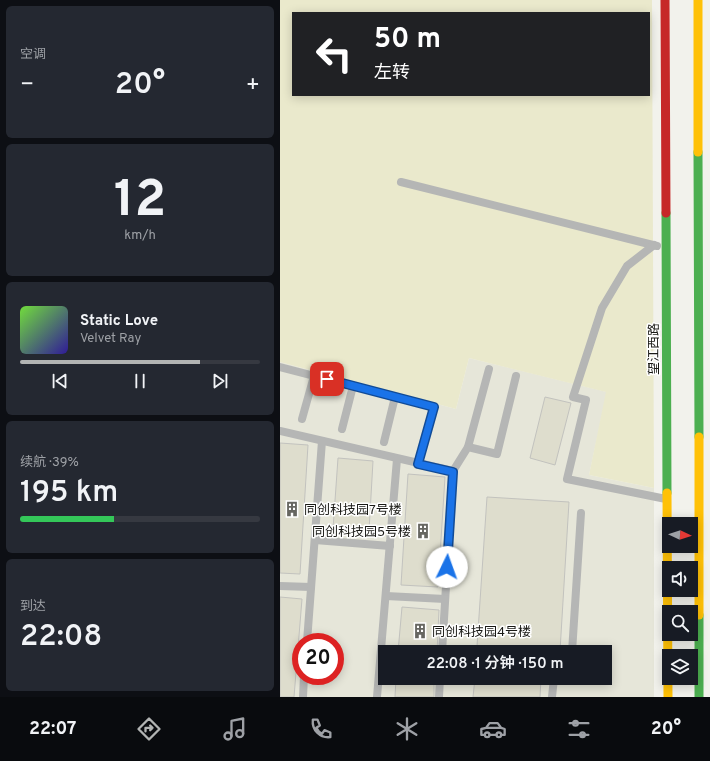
<!DOCTYPE html>
<html lang="zh">
<meta charset="utf-8">
<style>
:root{--surface:#171b24;--page:#242831;--text:#f1f3f6;--muted:#9ea1a6;--line:#363941;--accent:#b2b4b3}
body{margin:0;font-family:Overpass,"Noto Sans SC",sans-serif;background:var(--page);color:var(--text);height:100vh;display:flex;flex-direction:column;font-size:15px;white-space:nowrap}
*{box-sizing:border-box;margin:0}
p{font-size:13px;color:var(--muted)}
.icon{flex:none;width:22px;height:22px;fill:none;stroke:currentColor;stroke-width:2;stroke-linecap:round;stroke-linejoin:round}
.map{position:relative;flex:1;overflow:hidden}
.drawer{display:flex;flex-direction:column;gap:6px;padding:6px;background:#0d0f14;width:280px}
.drawer>*{flex:none}
.guide{position:absolute;left:12px;top:12px;width:358px;height:84px;border-radius:0px;box-shadow:0 2px 10px #0003;background:#202124;color:#fff;overflow:hidden}
.needle{width:26px;rotate:94deg}
.fabs{position:absolute;left:382px;top:517px;display:grid;gap:8px}
.fabs a{display:grid;place-items:center;width:36px;height:36px;border-radius:0px;background:var(--surface);box-shadow:0 2px 10px #0003;font-size:20px}
.speed{position:absolute;left:12px;top:633px;display:flex;gap:8px;font-size:20px;font-weight:700;text-align:center}
.speed>*{display:grid;place-content:center;width:52px;height:52px;border-radius:50%;background:var(--surface);box-shadow:0 2px 10px #0003;line-height:1}
.speed .limit{border:6px solid #d22;background:#fff;color:#111}
.pin{position:absolute;display:grid;place-items:center;width:34px;height:34px;color:#fff;margin:-17px;border-radius:8px;box-shadow:0 2px 6px #0006}
.me{position:absolute;width:44px;margin:-22px;rotate:3deg;stroke-linejoin:round;filter:drop-shadow(0 0 3px #0008)}
.turn{display:flex;align-items:center;gap:14px;height:84px;padding:0 16px;font-size:18px}
.turn .icon{width:52px;height:52px;stroke-width:2.5}
.turn b{display:block;font-size:28px;line-height:34px}
.big{font-size:30px;font-weight:600;line-height:1.1}
.drawer .card{flex:1;display:flex;flex-direction:column;justify-content:center;gap:6px;min-width:0;padding:0 14px;border-radius:6px;background:var(--page)}
.drawer .dial{align-items:center;gap:0}
.dial b{font-size:52px;line-height:1}
.song{display:flex;align-items:center;gap:12px}
.cover{width:48px;height:48px;border-radius:6px;background:linear-gradient(135deg,hsl(100 70% 55%),hsl(250 70% 35%))}
.played{height:4px;border-radius:2px;background:linear-gradient(90deg,var(--accent) 75%,var(--line) 75%)}
.keys{display:flex;justify-content:space-around;direction:ltr}
.heat{display:flex;justify-content:space-between;align-items:center;font-size:22px;direction:ltr}
.charge{height:6px;border-radius:3px;background:linear-gradient(90deg,#34c759 39%,var(--line) 0)}
.trip{position:absolute;left:98px;top:645px;width:234px;height:40px;border-radius:0px;background:var(--surface);box-shadow:0 2px 10px #0003;font-weight:600;line-height:40px;text-align:center}
.tab-bar{display:flex;height:64px;justify-content:space-around;align-items:center;background:#090b0e;color:var(--muted)}
.tab-bar .icon{width:28px;height:28px}
.tab-bar .on{color:var(--accent)}
.tab-bar b{font-size:18px;color:var(--text)}
main{display:flex;flex:1;min-height:0}
.map>svg:first-child{display:block}
</style>
<main>
<section class="drawer">
<div class="card"><p>空调</p>
<div class="heat"><a>−</a><b class="big">20°</b><a>+</a></div>
</div>
<div class="card dial"><b>12</b><p>km/h</p></div>
<div class="card">
<div class="song"><i class="cover"></i><div><b>Static Love</b><p>Velvet Ray</p></div></div>
<div class="played"></div>
<div class="keys"><svg class="icon" aria-label="previous" viewBox="0 0 24 24"><path d="M18 5L8 12l10 7zM5 5v14"/></svg><svg class="icon" aria-label="pause" viewBox="0 0 24 24"><path d="M8 5v14M16 5v14"/></svg><svg class="icon" aria-label="next" viewBox="0 0 24 24"><path d="M6 5l10 7-10 7zM19 5v14"/></svg></div>
</div>
<div class="card"><p>续航 · 39%</p><b class="big">195 km</b><div class="charge"></div></div>
<div class="card"><p>到达</p><b class="big">22:08</b></div>
</section>
<div class="map">
<svg width="430" height="697" viewBox="0 0 430 697">
<rect width="100%" height="100%" fill="#f2f2ec"/>
<!-- built -->
<path fill="#e6e6d9" fill-rule="evenodd" d="M189,358L327,392L309,475L374,488V697H0V362L176,409ZM21,642H55V676H21ZM105,652H325V678H105Z"/>
<!-- green -->
<path fill="#eae9cc" fill-rule="evenodd" d="M0,0H372L374,488L309,475L326,392L189,358L176,409L0,362ZM13,13H369V95H13Z"/>
<!-- building -->
<g fill="#deddcd" stroke="#c2c2be">
<polygon points="265,397 291,403 275,465 250,458"/>
<polygon points="0,443 28,445 20,574 0,573"/>
<polygon points="58,458 93,461 89,531 53,529"/>
<polygon points="128,474 165,477 158,587 121,585"/>
<polygon points="207,497 289,502 280,651 197,646"/>
<polygon points="0,597 22,599 14,697 0,697"/>
<polygon points="122,607 159,610 157,652 118,652"/>
<polygon points="116,678 154,678 154,697 115,697"/>
<polygon points="195,678 261,678 260,697 193,697"/>
</g>
<g fill="none" stroke-linecap="round" stroke-linejoin="round">
<!-- lane -->
<g stroke="#b5b6b5" stroke-width="8">
<polyline points="121,182 377,246"/>
<polyline points="374,245 347,266 322,308 293,397 306,400 287,479 386,499"/>
<polyline points="0,367 154,407 138,463"/>
<polyline points="22,419 34,376"/>
<polyline points="62,429 73,386"/>
<polyline points="0,431 173,471 162,652"/>
<polyline points="104,442 115,397"/>
<polyline points="188,447 209,369"/>
<polyline points="173,471 188,447 217,454 236,376"/>
<polyline points="35,540 110,546"/>
<polyline points="0,586 31,587"/>
<polyline points="106,596 165,599"/>
<polyline points="27,642 42,441"/>
<polyline points="292,652 301,513"/>
<polyline points="23,697 24,676"/>
<polyline points="97,697 117,459"/>
<polyline points="159,697 160,678"/>
<polyline points="272,697 274,678"/>
</g>
<!-- fast -->
<g stroke="#4caf50" stroke-width="9">
<polyline points="418,152 419,437"/>
<polyline points="386,213 387,493"/>
<polyline points="419,615 419,697"/>
</g>
<!-- slow -->
<g stroke="#ffc107" stroke-width="9">
<polyline points="418,0 418,152"/>
<polyline points="419,437 419,615"/>
<polyline points="387,493 388,697"/>
</g>
<!-- jam -->
<polyline stroke="#c62828" stroke-width="9" points="385,0 386,213"/>
</g>
<g fill="none" stroke-linecap="round" stroke-linejoin="round">
<defs>
<polyline id="route" points="47,379 154,407 138,464 173,472 167,567"/>
</defs>
<!-- route casing -->
<use href="#route" stroke="#114b97" stroke-width="10"/>
<!-- route -->
<use href="#route" stroke="#1a73e8" stroke-width="7"/>
</g>
<!-- icons -->
<defs>
<symbol id="building-bare" viewBox="-9 -9 18 18"><path d="M-4-6H4V6H1V3H-1V6H-4ZM-2.5-4.3h1.7v1.8h-1.7ZM.8-4.3h1.7v1.8H.8ZM-2.5-1h1.7V.8h-1.7ZM.8-1h1.7V.8H.8Z" fill="#666661" stroke="#fff" stroke-width="2.5" paint-order="stroke"/></symbol>
</defs>
<g fill-rule="evenodd">
<use href="#building-bare" x="1" y="498" width="22" height="22"/>
<use href="#building-bare" x="132" y="520" width="22" height="22"/>
<use href="#building-bare" x="129" y="620" width="22" height="22"/>
</g>
<g text-anchor="middle" stroke-width="3" stroke-linejoin="round" paint-order="stroke">
<!-- street labels -->
<g font-size="13" fill="#1a1a16" stroke="#fff">
<text transform="translate(373 349) rotate(-90)" y="5">望江西路</text>
</g>
<!-- poi labels -->
<g font-size="13" fill="#1a1a16" stroke="#fff" text-anchor="start">
<text x="24" y="514">同创科技园7号楼</text>
<text x="131" y="536" text-anchor="end">同创科技园5号楼</text>
<text x="152" y="636">同创科技园4号楼</text>
</g>
</g>
</svg>
<div class="fabs">
<a><svg class="needle" viewBox="-14 -14 28 28"><path d="M0-13l5 13h-10z" fill="#e53935"/><path d="M0 13l5-13h-10z" fill="#9ea1a6"/></svg></a>
<a><svg class="icon" aria-label="sound" viewBox="0 0 24 24"><path d="M4 9h4l5-4v14l-5-4H4zM17 9q2 3 0 6"/></svg></a>
<a><svg class="icon" aria-label="search" viewBox="0 0 24 24"><circle cx="10" cy="10" r="6"/><path d="M15 15l6 6"/></svg></a>
<a><svg class="icon" aria-label="layers" viewBox="0 0 24 24"><path d="M12 4l9 5-9 5-9-5zM3 14l9 5 9-5"/></svg></a>
</div>
<div class="speed"><div class="limit">20</div></div>
<div class="pin" style="left:47px;top:379px;background:#d93025"><svg class="icon" aria-label="arrive" viewBox="0 0 24 24"><path d="M6 21V4h12l-3 4 3 4H6"/></svg></div>
<svg class="me" style="left:167px;top:567px" viewBox="-20 -20 40 40"><circle r="19" fill="#fff"/><path d="M0-13L10 11 0 6-10 11z" fill="#1a73e8"/></svg>
<div class="trip">22:08 · 1 分钟 · 150 m</div>
<div class="guide">
<div class="turn"><svg class="icon" aria-label="left" viewBox="0 0 24 24"><path d="M17 20v-9H6M10 6l-5 5 5 5"/></svg><div><b>50 m</b>左转</div></div>
</div>
</div>
</main>
<nav class="tab-bar">
<b>22:07</b>
<svg class="icon on" aria-label="directions" viewBox="0 0 24 24"><path d="M12 3l9 9-9 9-9-9zM9 14v-3h6M13 9l2 2-2 2"/></svg>
<svg class="icon" aria-label="music" viewBox="0 0 24 24"><path d="M9 18V5l10-2v13"/><circle cx="6" cy="18" r="3"/><circle cx="16" cy="16" r="3"/></svg>
<svg class="icon" aria-label="phone" viewBox="0 0 24 24"><path d="M5 4h4l2 5-3 2q2 4 5 5l2-3 5 2v4C11 20 4 13 5 4z"/></svg>
<svg class="icon" aria-label="climate" viewBox="0 0 24 24"><path d="M12 3v18M4 7l16 10M4 17L20 7"/></svg>
<svg class="icon" aria-label="car" viewBox="0 0 24 24"><path d="M5 17H2v-5l4-1 3-4h7l3 4 3 1v5h-3M9 17h6M6 11h13"/><circle cx="7" cy="17" r="2"/><circle cx="17" cy="17" r="2"/></svg>
<svg class="icon" aria-label="filters" viewBox="0 0 24 24"><path d="M4 7h16M4 17h16"/><circle cx="9" cy="7" r="2"/><circle cx="15" cy="17" r="2"/></svg>
<b>20°</b>
</nav>
